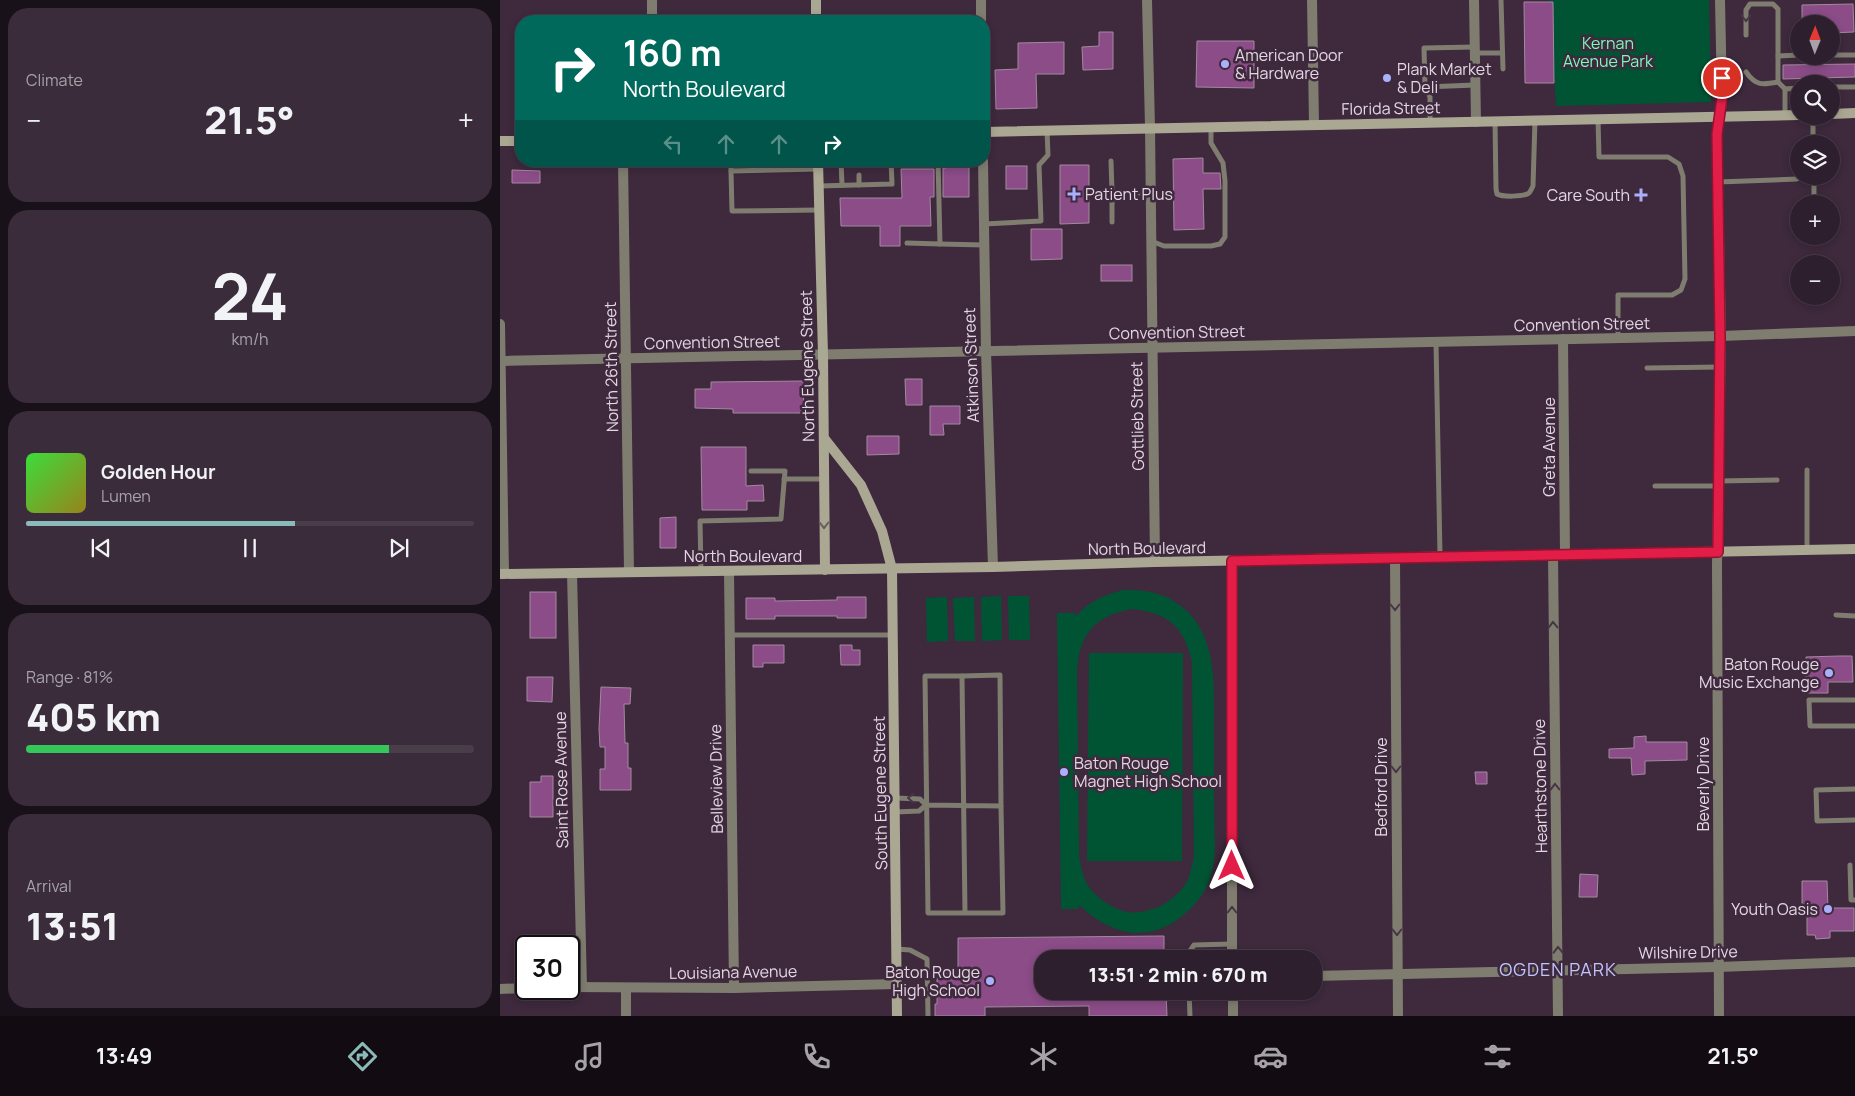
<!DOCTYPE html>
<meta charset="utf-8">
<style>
:root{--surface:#2e1f2e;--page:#3a2c3a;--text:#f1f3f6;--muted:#a7a2aa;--line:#493d4a;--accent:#8bbbb9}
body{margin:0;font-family:Manrope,sans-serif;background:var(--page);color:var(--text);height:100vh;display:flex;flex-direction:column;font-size:19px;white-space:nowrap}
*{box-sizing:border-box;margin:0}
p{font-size:16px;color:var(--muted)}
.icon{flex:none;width:28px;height:28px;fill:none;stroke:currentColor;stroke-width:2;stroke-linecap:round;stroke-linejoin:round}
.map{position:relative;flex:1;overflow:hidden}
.panel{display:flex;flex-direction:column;gap:8px;padding:8px;background:#191119;width:500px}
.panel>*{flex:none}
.banner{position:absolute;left:15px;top:15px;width:475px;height:152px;border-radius:20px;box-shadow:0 2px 8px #0003,0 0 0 1px var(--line);background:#00695c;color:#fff;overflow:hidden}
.needle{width:32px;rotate:1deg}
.buttons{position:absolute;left:1290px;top:15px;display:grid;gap:10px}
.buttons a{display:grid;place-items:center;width:50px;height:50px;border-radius:50%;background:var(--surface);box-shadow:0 2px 8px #0003,0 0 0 1px var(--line);font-size:25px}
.speed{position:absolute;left:15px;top:935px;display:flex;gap:10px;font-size:25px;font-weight:700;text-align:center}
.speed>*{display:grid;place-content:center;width:65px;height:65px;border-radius:50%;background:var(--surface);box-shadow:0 2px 8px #0003,0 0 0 1px var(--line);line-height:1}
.speed .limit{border:2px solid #111;border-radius:8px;background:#fff;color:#111}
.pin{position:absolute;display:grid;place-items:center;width:42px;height:42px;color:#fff;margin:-21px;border:2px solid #fff;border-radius:50%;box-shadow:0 1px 5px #0007}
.me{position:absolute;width:55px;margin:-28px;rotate:0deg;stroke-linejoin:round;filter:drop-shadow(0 0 4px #0008)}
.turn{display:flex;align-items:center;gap:18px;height:105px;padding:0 25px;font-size:22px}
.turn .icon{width:65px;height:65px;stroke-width:2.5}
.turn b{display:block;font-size:35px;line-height:42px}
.lanes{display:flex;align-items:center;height:48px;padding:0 25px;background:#0003;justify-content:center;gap:25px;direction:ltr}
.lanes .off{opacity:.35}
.big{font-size:38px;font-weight:800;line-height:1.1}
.panel .tile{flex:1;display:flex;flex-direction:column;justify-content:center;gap:8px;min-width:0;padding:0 18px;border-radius:20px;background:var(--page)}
.panel .dial{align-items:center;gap:0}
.dial b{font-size:65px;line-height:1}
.song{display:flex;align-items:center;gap:15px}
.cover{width:60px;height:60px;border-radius:8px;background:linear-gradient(135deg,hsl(120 70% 55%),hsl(50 70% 35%))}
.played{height:5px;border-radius:2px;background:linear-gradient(90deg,var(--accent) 60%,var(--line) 60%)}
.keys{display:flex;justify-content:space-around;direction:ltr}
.heat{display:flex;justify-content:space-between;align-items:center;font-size:28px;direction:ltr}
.charge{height:8px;border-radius:4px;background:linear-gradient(90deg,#34c759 81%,var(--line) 0)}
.trip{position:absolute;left:534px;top:950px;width:288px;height:50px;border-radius:20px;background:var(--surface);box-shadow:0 2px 8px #0003,0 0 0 1px var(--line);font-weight:800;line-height:50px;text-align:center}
.tab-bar{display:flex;height:80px;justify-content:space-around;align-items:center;background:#120c12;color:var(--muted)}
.tab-bar .icon{width:35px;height:35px}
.tab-bar .on{color:var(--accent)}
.tab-bar b{font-size:22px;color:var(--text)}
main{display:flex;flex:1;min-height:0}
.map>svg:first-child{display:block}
</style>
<main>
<section class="panel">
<div class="tile"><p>Climate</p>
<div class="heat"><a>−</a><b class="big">21.5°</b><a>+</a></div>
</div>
<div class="tile dial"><b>24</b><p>km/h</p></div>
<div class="tile">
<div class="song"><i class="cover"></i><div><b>Golden Hour</b><p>Lumen</p></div></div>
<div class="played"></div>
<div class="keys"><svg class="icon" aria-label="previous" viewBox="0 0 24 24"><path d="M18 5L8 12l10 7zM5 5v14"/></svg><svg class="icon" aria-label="pause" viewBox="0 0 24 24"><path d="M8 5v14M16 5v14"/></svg><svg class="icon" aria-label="next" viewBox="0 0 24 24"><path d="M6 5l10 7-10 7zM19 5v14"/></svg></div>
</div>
<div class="tile"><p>Range · 81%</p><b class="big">405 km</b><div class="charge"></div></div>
<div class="tile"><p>Arrival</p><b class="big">13:51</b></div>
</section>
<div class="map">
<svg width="1355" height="1016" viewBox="0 0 1355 1016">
<rect width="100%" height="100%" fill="#3e293d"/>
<!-- green -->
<g fill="#005434" fill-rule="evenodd">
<polygon points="1049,0 1209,0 1211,102 1056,106"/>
<path d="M623,590C649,589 670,594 689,613C720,647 713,694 714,737C714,775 714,813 715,852C714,858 714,865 712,871C709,886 700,900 689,910C653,945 613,937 579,905L578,909H561L557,613H575L576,616C589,601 605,595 623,590ZM632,609C668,613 684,626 692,662L694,857C692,864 691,872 688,879C679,900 650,915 628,912C615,910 600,900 592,891C583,881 581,867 579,855L577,670C580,633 595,616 632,609Z"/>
<polygon points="501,596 502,640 482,641 481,597"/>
<polygon points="529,596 530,640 509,640 508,596"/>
<polygon points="447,597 448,641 427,642 426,598"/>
<polygon points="474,597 475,641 455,641 453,598"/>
<polygon points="589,653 683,653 682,861 587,861"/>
</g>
<!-- building -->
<g fill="#8b4c87" stroke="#a389a0">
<polygon points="1024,2 1053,2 1054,83 1025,83"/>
<polygon points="1353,4 1354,32 1331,33 1331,24 1302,24 1302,5"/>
<polygon points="599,32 613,32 613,69 583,70 582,47 599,46"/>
<polygon points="697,41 754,41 754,88 696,87"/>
<polygon points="564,42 564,74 536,74 537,108 496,109 495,70 518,69 518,43"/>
<polygon points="1355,64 1355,77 1283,79 1283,65"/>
<polygon points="703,158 703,173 720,173 721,189 703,189 704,229 674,230 673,159"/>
<polygon points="446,162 469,162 469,197 443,197 443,168 446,168"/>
<polygon points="560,165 589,165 589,223 560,224"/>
<rect x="506" y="166" width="21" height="23"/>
<polygon points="401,169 434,169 434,197 430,197 431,226 400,226 400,246 380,246 380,226 341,226 340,198 402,198"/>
<polygon points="12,170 40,171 40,183 12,183"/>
<polygon points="531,229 562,229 562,259 531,260"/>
<rect x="601" y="265" width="31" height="16"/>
<polygon points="405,379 422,379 422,405 406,405"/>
<polygon points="303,381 304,413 233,413 233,409 195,408 195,389 211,389 211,382"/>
<polygon points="430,406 460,406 460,424 443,424 444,435 430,435"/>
<polygon points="367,436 399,436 399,454 367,455"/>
<polygon points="201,447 246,447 246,486 263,485 264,501 247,501 247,510 202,510"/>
<polygon points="176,517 176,548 160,548 160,518"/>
<rect x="30" y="592" width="26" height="46"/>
<polygon points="337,597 366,597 366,618 337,618 337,616 275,616 275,619 246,619 246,598 275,598 275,601 337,600"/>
<polygon points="253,645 284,645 284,663 263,663 263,667 253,667"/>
<polygon points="340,645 352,645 352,650 360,650 360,665 341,665"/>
<polygon points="1339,656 1352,656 1353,682 1328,682 1328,693 1306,693 1306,657"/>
<polygon points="27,677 53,677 52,702 27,701"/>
<polygon points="101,687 131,688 130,704 124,704 125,743 128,743 128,768 131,768 131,790 100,790 100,769 105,769 105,747 100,747 99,729"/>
<polygon points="1146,736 1146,742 1187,742 1187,760 1145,761 1145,774 1132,775 1131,758 1109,758 1109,749 1134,748 1134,737"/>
<polygon points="975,772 987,772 987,784 976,784"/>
<polygon points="41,776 53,776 53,817 30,817 30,782 41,782"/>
<polygon points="1080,874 1098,875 1097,897 1079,897"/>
<polygon points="1302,881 1327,881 1328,908 1354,908 1354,931 1330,931 1330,938 1316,939 1315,935 1307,935 1307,911 1302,911"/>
<polygon points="664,936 664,959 542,959 542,991 666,991 667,1016 589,1016 589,1006 485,1007 485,1016 435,1016 435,1004 437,1004 437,971 458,971 458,938"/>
</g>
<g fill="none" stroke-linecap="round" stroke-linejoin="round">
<!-- lane -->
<g stroke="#7f7d70" stroke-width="5">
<polyline points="1001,0 1003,69"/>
<polyline points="1246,35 1246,10 1250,4 1273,4 1278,9 1278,82 1285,89 1285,115"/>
<polyline points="974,47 924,48 925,87 975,85"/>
<polyline points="975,53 1002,53"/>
<polyline points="1331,55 1355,55"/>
<polyline points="1278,56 1299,55"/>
<path d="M1246,72C1256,86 1262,85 1278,82"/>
<polyline points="925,87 930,97 930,122"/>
<polyline points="1331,87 1355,87"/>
<polyline points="1285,89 1299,88"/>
<polyline points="1313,116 1313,144"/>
<polyline points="1098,119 1099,157 1168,157 1179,164 1183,176 1185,279 1181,290 1172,295 1118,295 1118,338"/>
<path d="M995,121L996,189L997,194C1002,197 1024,197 1029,193C1031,191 1032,188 1033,186L1035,120"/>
<polyline points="231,161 231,171"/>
<polyline points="341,161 342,185"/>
<polyline points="358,161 358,163"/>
<polyline points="375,161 375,163"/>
<polyline points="611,161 612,192 650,193"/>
<polyline points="318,169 231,171 232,211 319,210"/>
<polyline points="359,175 359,185"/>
<polyline points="1314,176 1314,201"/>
<polyline points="1218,182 1297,179"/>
<polyline points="319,186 392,184 391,161"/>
<polyline points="612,192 612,222"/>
<polyline points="484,224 541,221 539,165 548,155 547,130"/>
<polyline points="651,241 664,246 711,246 720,244 725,237 725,181 723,163 711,143 711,127"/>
<polyline points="407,243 440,244 438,161"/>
<polyline points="440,244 484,245"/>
<polyline points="936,342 940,556"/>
<polyline points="1147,368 1220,367"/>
<polyline points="1307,470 1307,550"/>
<polyline points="284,479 324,479"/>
<polyline points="1218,481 1277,480"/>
<polyline points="1155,486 1218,486"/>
<polyline points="201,571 200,521 281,519 285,471 251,471"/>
<polyline points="1336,615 1355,616"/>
<polyline points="230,635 393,635"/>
<polyline points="462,676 500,675 501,806"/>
<polyline points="1355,700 1309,700 1310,726 1355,726"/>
<polyline points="1355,789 1316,790 1317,821 1355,820"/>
<polyline points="395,798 420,799 426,805 419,811 395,812"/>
<polyline points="426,805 501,806 503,913 428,913 425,676 462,676 465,913"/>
<polyline points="1350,865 1351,900 1355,900"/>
<polyline points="397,949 410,950 427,959 428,1016"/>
<polyline points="688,959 688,954 694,945 732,944"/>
<polyline points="689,991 690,1016"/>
</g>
<!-- street -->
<g stroke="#7f7d70" stroke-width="10">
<polyline points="152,0 152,21"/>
<polyline points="481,0 481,21"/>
<polyline points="647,0 650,127 655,562"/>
<polyline points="812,0 814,124"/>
<polyline points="974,0 976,122"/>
<polyline points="123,161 129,572"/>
<polyline points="483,161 486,351 493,567"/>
<polyline points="0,324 4,574"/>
<polyline points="1063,339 1065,555"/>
<polyline points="0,361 1221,336 1355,331"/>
<polyline points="1053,555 1058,1016"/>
<polyline points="895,558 898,1016"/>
<polyline points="732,561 732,959"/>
<polyline points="229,571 234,988"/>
<polyline points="72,573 82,987"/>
<polyline points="812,976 1218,967 1355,962"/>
<polyline points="69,987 234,988 397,984"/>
<polyline points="0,989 26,988"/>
<polyline points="733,991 733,1016"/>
<polyline points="126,1016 126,988"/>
<polyline points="1219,1016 1217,565 1221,336 1217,134 1222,98 1220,0"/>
</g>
<!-- secondary -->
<g stroke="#aaa892" stroke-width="10">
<polyline points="316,0 316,21"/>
<polyline points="1331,114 1355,113"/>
<polyline points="484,132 1299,115"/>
<polyline points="0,141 21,141"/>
<polyline points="318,161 323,355 325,570"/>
<polyline points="324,438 361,485 382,531 392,569 397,1016"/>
<polyline points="0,574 493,567 655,562 1355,549"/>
</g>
</g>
<!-- one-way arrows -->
<defs><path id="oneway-chevron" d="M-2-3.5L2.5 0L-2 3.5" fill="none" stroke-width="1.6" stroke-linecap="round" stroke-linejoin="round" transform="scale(1.25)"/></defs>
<g stroke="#483645">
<use href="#oneway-chevron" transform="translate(1246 18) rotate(89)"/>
<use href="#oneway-chevron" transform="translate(895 607) rotate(90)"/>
<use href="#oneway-chevron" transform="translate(1053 625) rotate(-91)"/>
<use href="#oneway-chevron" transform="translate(896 769) rotate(90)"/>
<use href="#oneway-chevron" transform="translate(1055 787) rotate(-91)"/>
<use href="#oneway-chevron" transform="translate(411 798) rotate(-176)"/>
<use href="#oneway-chevron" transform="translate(732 910) rotate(-90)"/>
<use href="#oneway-chevron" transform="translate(897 932) rotate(90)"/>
<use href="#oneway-chevron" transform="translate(1058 950) rotate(-91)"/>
</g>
<use stroke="#695c5f" href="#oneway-chevron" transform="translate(324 525) rotate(90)"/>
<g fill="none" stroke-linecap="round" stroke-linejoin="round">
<defs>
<polyline id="route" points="732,866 732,561 1218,552 1220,336 1217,134 1222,98 1222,78"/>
</defs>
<!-- route casing -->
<use href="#route" stroke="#92132f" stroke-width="12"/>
<!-- route -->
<use href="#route" stroke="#e11d48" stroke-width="9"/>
</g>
<!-- markers -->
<g fill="#aab0fb" stroke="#3e293d" stroke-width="2">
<circle cx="725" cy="64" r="5"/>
<circle cx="887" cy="78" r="5"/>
<path d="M571.5 186.5h5v5h5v5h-5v5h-5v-5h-5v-5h5z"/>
<path d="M1138.5 187.5h5v5h5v5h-5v5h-5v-5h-5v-5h5z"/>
<circle cx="1329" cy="673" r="5"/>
<circle cx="564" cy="772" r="5"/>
<circle cx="1328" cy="909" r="5"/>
<circle cx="490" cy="981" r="5"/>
</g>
<g text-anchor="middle" stroke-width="5" stroke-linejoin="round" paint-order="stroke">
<!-- park labels -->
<g font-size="16" fill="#7bfaba" stroke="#3e293d">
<text x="1108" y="49">Kernan<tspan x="1108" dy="18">Avenue Park</tspan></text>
</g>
<!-- poi labels -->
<g font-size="16" fill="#e4d6e3" stroke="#3e293d" text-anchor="start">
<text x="735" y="61">American Door<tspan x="735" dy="18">&amp; Hardware</tspan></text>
<text x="897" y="75">Plank Market<tspan x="897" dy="18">&amp; Deli</tspan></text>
<text x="585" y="200">Patient Plus</text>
<text x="1130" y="201" text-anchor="end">Care South</text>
<text x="1319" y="670" text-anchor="end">Baton Rouge<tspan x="1319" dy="18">Music Exchange</tspan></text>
<text x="574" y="769">Baton Rouge<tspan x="574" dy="18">Magnet High School</tspan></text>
<text x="1318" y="915" text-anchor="end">Youth Oasis</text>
<text x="480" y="978" text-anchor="end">Baton Rouge<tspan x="480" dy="18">High School</tspan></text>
</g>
<!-- street labels -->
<g font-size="16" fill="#e4d6e3" stroke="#3e293d">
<text transform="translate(891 108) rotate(-1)" y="6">Florida Street</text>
<text transform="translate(1082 324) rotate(-1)" y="6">Convention Street</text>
<text transform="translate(677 332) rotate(-1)" y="6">Convention Street</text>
<text transform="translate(212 342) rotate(-1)" y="6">Convention Street</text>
<text transform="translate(471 365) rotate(-92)" y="6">Atkinson Street</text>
<text transform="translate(307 366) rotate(-91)" y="6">North Eugene Street</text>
<text transform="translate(111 367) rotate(-91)" y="6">North 26th Street</text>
<text transform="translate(637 416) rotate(-91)" y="6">Gottlieb Street</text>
<text transform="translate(1049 447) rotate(-90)" y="6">Greta Avenue</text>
<text transform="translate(647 548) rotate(-1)" y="6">North Boulevard</text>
<text x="243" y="562">North Boulevard</text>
<text transform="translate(216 779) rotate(-91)" y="6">Belleview Drive</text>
<text transform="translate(61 780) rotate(-91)" y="6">Saint Rose Avenue</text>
<text transform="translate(1203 784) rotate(-90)" y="6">Beverly Drive</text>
<text transform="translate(1040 786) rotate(-91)" y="6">Hearthstone Drive</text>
<text transform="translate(881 787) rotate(-90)" y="6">Bedford Drive</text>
<text transform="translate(380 793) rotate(-91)" y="6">South Eugene Street</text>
<text transform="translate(1188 952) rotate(-1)" y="6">Wilshire Drive</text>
<text transform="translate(233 972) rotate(-1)" y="6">Louisiana Avenue</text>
</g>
<!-- neighbourhood labels -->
<g font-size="18" letter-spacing="1" fill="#c0c5fe" stroke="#3e293d">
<text x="1058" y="976">OGDEN PARK</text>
</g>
</g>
</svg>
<div class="buttons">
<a><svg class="needle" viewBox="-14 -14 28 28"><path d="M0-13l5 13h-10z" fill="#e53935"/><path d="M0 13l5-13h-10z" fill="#a7a2aa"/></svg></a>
<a><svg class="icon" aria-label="search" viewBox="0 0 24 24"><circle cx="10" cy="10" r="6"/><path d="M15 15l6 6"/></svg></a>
<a><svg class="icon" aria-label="layers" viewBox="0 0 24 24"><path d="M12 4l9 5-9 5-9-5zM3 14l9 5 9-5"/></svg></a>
<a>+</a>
<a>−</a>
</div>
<div class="speed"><div class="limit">30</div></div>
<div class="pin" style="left:1222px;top:78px;background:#d93025"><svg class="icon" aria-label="arrive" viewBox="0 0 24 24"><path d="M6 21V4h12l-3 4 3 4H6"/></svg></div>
<svg class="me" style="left:732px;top:866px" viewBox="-20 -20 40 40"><path d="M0-17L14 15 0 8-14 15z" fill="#e11d48" stroke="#fff" stroke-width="4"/></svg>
<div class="trip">13:51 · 2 min · 670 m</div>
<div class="banner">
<div class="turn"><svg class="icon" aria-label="right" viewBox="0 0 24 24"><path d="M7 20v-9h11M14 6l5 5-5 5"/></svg><div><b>160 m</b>North Boulevard</div></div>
<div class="lanes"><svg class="icon off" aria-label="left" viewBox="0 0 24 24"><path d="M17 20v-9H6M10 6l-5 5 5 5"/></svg><svg class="icon off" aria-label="ahead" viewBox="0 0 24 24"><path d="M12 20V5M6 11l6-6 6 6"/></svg><svg class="icon off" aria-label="ahead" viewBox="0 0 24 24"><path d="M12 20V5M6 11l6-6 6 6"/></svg><svg class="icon" aria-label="right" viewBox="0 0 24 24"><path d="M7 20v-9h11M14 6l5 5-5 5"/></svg></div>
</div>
</div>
</main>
<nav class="tab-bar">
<b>13:49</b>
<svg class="icon on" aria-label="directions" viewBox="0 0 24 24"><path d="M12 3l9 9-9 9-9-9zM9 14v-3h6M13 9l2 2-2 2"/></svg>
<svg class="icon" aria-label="music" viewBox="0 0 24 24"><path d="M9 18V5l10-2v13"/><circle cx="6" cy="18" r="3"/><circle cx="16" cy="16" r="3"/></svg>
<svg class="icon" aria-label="phone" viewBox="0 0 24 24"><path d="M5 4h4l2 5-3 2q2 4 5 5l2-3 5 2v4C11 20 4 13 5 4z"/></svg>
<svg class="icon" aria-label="climate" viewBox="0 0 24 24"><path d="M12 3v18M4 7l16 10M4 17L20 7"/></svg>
<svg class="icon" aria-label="car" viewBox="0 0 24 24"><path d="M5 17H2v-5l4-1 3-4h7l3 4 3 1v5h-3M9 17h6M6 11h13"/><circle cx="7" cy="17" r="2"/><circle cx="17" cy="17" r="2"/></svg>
<svg class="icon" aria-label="filters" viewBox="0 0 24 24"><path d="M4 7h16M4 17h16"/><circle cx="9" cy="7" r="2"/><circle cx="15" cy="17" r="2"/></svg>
<b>21.5°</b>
</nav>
